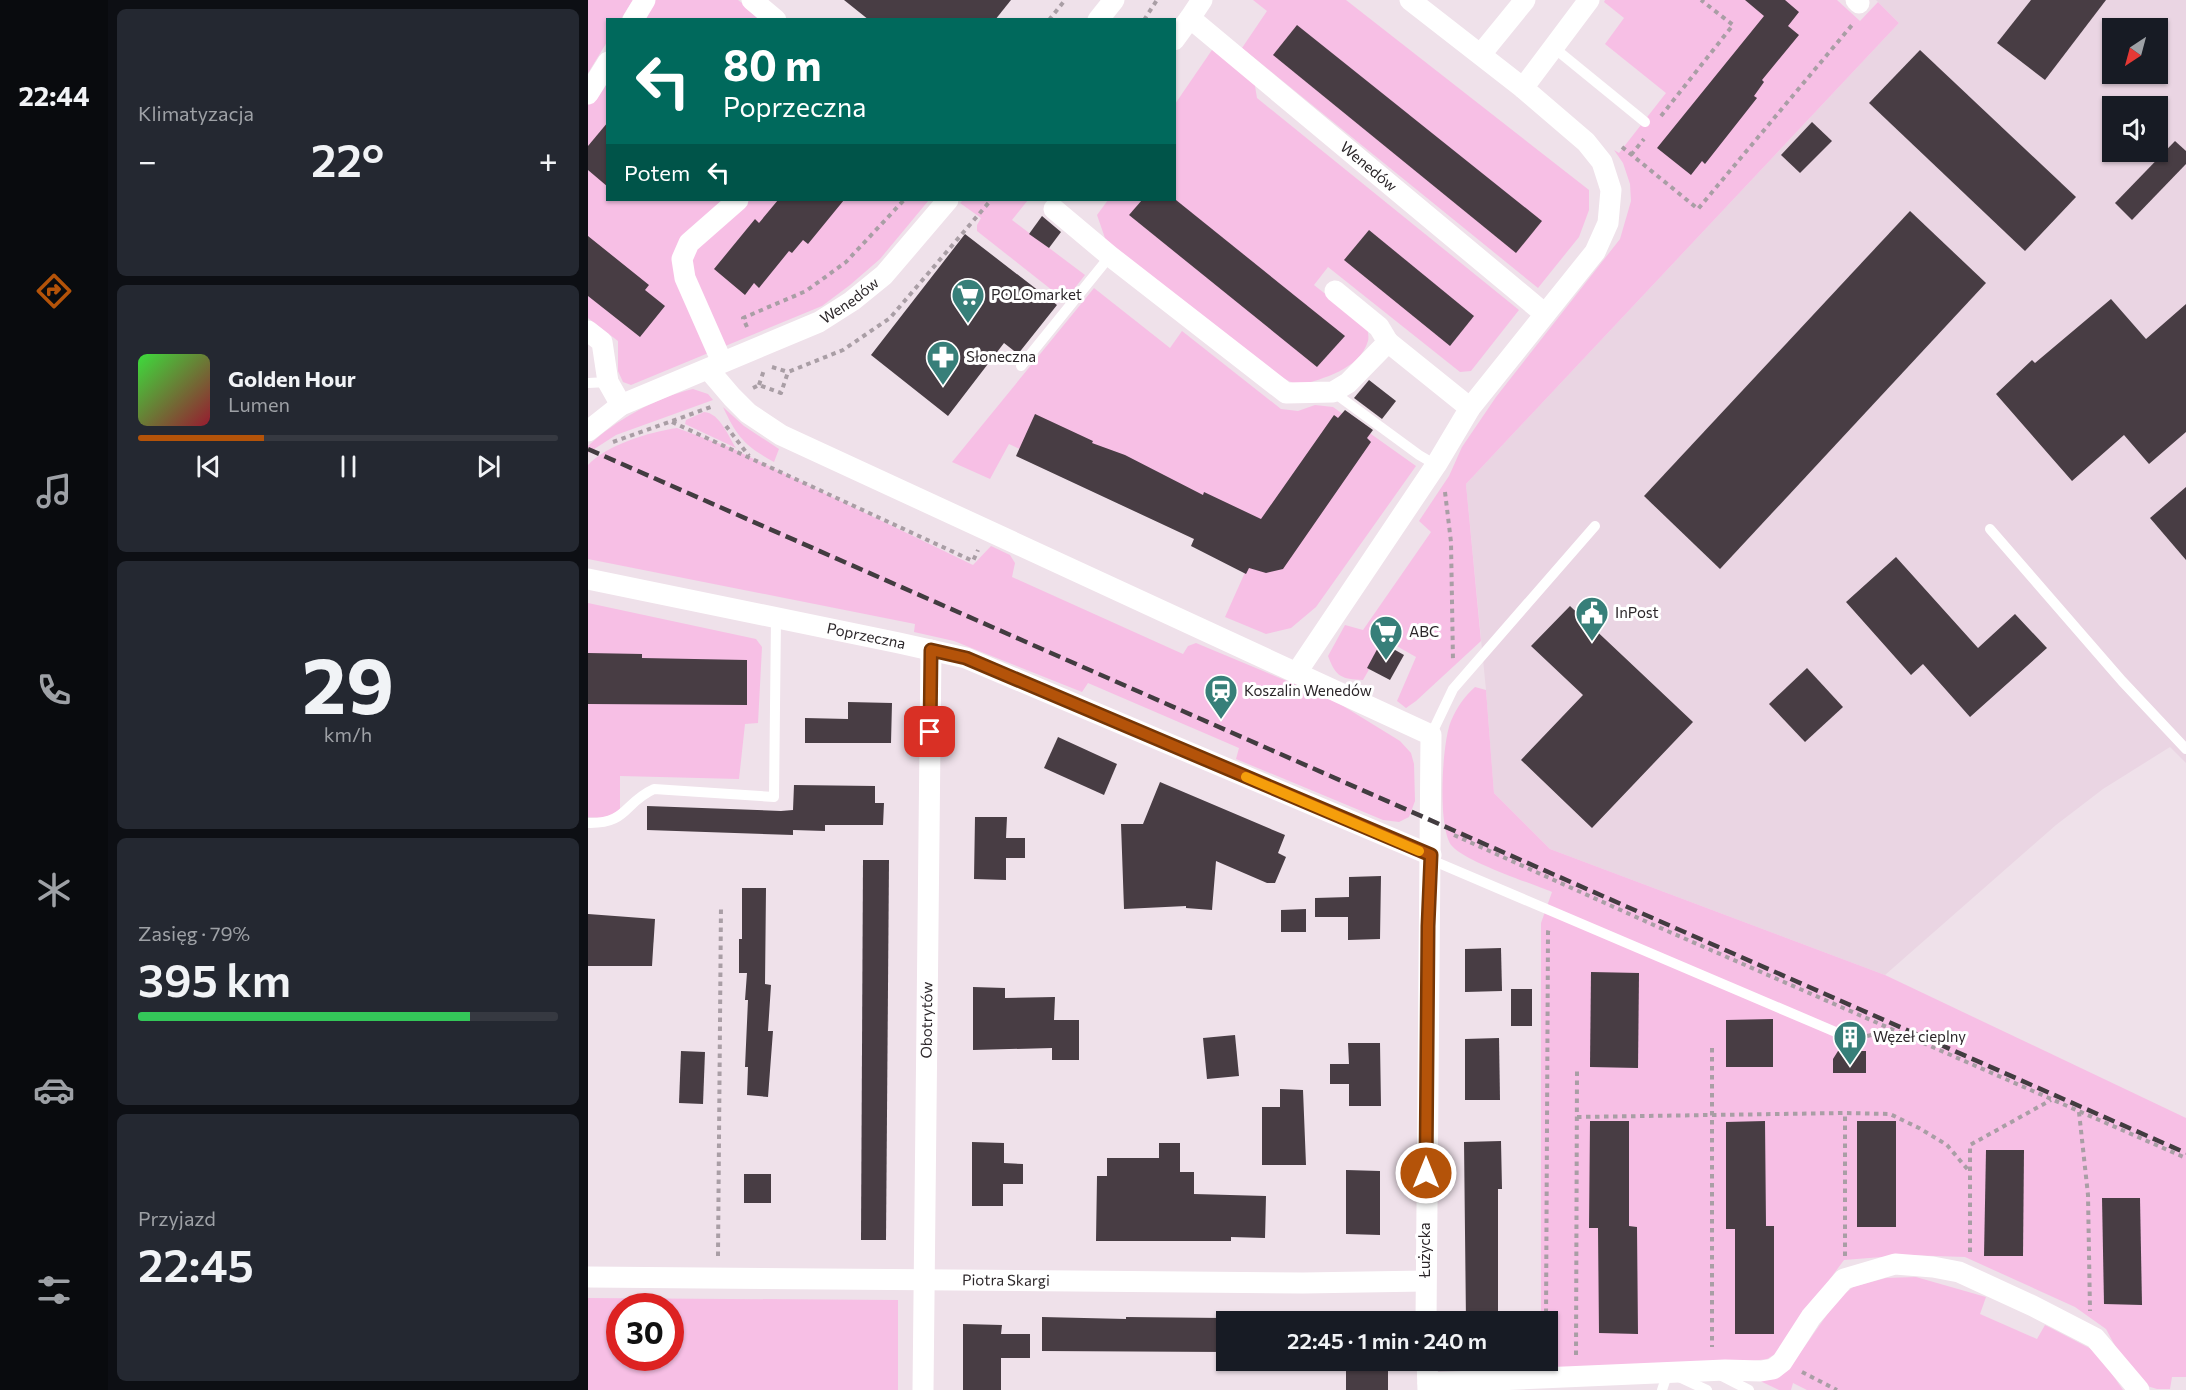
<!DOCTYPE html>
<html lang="pl">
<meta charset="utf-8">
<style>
:root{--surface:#171b24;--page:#242831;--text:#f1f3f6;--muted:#9ea1a6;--line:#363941;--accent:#b45309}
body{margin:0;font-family:Commissioner,sans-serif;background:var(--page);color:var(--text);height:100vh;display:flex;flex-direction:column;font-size:22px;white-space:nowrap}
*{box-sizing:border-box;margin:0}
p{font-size:20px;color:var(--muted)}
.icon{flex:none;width:33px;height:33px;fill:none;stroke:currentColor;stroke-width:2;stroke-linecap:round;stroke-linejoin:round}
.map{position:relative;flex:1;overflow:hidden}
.sheet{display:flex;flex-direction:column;gap:9px;padding:9px;background:#0d0f14;width:480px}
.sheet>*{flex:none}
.top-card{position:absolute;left:18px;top:18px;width:570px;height:183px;border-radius:0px;box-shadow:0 2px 4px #0004;background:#00695c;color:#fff;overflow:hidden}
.needle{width:39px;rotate:216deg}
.tools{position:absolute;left:1514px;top:18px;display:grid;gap:12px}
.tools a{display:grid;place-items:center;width:66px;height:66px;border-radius:0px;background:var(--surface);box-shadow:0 2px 4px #0004;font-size:30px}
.speed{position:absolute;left:18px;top:1293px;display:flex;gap:12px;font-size:30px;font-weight:700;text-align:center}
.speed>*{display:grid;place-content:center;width:78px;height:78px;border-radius:50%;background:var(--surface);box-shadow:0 2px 4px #0004;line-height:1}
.speed .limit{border:9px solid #d22;background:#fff;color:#111}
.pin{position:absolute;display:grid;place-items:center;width:51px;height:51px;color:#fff;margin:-26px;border-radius:12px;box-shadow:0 3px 9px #0006}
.me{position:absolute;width:66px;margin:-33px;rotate:0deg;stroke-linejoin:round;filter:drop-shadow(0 0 4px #0008)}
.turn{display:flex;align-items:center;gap:21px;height:126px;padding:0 18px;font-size:27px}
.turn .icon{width:78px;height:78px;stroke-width:2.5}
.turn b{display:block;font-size:42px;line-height:51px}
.then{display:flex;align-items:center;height:57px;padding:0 18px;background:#0003;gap:12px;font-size:22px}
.big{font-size:45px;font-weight:600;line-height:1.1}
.sheet .card{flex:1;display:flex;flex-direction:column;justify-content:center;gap:9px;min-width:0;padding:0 21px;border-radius:9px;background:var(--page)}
.sheet .dial{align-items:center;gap:0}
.dial b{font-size:78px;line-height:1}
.song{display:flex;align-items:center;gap:18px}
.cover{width:72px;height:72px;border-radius:9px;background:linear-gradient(135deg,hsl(120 70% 55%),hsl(350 70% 35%))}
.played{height:6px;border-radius:3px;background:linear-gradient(90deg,var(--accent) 30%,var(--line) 30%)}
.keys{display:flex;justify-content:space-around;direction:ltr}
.heat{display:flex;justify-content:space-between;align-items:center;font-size:33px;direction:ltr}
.charge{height:9px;border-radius:4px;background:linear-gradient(90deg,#34c759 79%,var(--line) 0)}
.trip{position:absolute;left:628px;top:1311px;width:342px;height:60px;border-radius:0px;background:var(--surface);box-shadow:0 2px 4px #0004;font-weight:600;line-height:60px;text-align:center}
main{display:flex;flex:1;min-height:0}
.menu{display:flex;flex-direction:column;width:108px;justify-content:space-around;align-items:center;background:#090b0e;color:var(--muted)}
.menu .icon{width:42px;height:42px}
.menu .current{color:var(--accent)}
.menu b{font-size:27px;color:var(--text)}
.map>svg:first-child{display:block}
</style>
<main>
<nav class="menu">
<b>22:44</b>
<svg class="icon current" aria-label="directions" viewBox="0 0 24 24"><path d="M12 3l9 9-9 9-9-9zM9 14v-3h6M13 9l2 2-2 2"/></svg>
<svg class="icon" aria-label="music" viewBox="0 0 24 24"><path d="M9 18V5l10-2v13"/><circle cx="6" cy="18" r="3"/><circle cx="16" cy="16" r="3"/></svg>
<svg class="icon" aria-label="phone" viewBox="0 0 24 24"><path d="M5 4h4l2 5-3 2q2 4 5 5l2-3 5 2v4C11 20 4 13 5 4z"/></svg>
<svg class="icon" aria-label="climate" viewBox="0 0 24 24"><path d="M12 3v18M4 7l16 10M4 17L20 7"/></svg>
<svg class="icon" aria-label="car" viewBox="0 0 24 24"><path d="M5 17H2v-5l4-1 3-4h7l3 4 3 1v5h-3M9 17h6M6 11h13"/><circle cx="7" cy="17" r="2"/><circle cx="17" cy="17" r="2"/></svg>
<svg class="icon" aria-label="filters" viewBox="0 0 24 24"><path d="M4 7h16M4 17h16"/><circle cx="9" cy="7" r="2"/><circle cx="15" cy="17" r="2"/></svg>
</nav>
<section class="sheet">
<div class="card"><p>Klimatyzacja</p>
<div class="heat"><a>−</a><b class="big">22°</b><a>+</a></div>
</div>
<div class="card">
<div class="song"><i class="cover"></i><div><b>Golden Hour</b><p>Lumen</p></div></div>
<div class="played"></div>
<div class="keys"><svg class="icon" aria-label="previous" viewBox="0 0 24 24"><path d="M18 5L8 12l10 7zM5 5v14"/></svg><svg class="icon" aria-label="pause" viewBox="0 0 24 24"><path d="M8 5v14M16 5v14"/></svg><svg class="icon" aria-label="next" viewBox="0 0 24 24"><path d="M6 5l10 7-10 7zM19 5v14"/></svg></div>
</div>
<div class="card dial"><b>29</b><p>km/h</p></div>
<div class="card"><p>Zasięg · 79%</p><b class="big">395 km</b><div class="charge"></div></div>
<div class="card"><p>Przyjazd</p><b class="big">22:45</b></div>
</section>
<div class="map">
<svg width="1598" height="1390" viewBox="0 0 1598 1390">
<rect width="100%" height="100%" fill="#efe1ea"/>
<!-- built -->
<path fill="#ead5e3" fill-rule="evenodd" d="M1288,0H1598V763L1582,747L1515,789L1468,825L1297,975L962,849L906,793L898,690L878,484L1311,23ZM1524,28H1569V74H1524ZM1524,106H1569V152H1524Z"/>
<!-- green -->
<g fill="#f7bfe5" fill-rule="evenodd">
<polygon points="0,0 45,0 33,19 20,20 19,42 0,73"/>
<polygon points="65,0 150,0 174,19 53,20"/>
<polygon points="665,0 758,0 1001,190 1001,210 991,237 950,288 654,48 679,11"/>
<path d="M1017,0H1249L1272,21L1290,2L1311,23L878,484L893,641L828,701L818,708L809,701L828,657L798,640L775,680C753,679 748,677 740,656L757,625L775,630L843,532L831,521L861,476L874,447L908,397L1032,239L1043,201L1042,184L1035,163L1026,150L1031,153L1078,93L1017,44L1036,18L1016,2Z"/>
<path d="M626,47L666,80L669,98L931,310L883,371L872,372L740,267L726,285L779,327C780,331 781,338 780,341C771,370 735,378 711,386L693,377L518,241L509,215L520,200H586L587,104Z"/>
<polygon points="19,73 20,200 341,200 292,259 262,285 234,306 43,385 35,382 30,371 30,341 0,318 0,104"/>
<polygon points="375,200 440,200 424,220 497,275 479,298 474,298 389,231 389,225 393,218 372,203"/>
<polygon points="506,288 582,348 594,331 693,409 710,411 727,405 745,407 828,466 728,607 703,628 678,634 637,617 663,559 421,444 402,479 364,462"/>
<path d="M105,389L120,394L125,400L28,435L0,453V446C28,420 67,398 105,389Z"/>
<path d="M135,407L156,426L191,449L186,462C157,446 149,437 135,407Z"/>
<path d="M116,412C132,413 140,436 148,448L97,424L98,420Z"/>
<path d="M89,428L143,448L385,565L403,546L422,555L427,563L424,577L595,654L600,646L608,643L747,701L812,741L823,753L826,764L827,801L821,817L811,822L795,820L648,759L651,748L500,683L494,692L366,641L326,632L327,624L0,559V465C19,445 61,432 89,428Z"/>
<polygon points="0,603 168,639 174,647 170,723 157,724 151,779 32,776 32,810 16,818 0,817"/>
<path d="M887,687L898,690L906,793L962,849L1297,975L1598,1118V1377H1584L1582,1389H1569L1556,1385L1532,1355L1518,1329L1487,1307L1377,1257L1319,1255L1256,1260L1239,1283L1213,1327L1195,1349L1179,1359L1156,1362L953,1368V1361L960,1360V1322L953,1321V923L964,892C942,883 878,862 864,846C849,829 854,742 863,721C869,707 876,697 887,687Z"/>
<polygon points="1328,1277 1398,1297 1392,1314 1449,1339 1457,1325 1509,1352 1535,1390 1219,1390 1205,1383 1203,1390 1191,1390 1170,1380 1205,1363 1250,1299 1265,1287 1298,1278"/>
<path d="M0,1298L310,1300V1390H0ZM32,1306H82V1358H32Z"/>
</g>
<!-- building -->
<g fill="#483d44">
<polygon points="256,0 423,0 407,20 281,20"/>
<polygon points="1157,0 1197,0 1211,12 1200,26 1211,35 1174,80 1176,82 1166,96 1169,98 1117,164 1114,161 1103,175 1069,148 1176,16"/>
<polygon points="1443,0 1518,0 1457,80 1409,43"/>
<polygon points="709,25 954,221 928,253 685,55"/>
<polygon points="1332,50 1488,197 1437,251 1281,103"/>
<polygon points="20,122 20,187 0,170 0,146"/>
<polygon points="1224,122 1244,141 1212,173 1193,155"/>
<polygon points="1587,141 1598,151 1598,164 1544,220 1527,203"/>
<polygon points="190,200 256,200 220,244 215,240 204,253 201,251 171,288 166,283 157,295 126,269 167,219 171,223"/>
<polygon points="554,200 588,200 757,336 729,367 541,215"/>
<polygon points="1322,211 1398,283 1132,569 1056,496"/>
<polygon points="454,216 473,232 461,248 441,234"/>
<polygon points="781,230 886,316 862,346 756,260"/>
<polygon points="377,234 469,305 430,354 416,343 360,416 283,355"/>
<polygon points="0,236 61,285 57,290 77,306 52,337 0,296"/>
<polygon points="1523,299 1558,339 1598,304 1598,432 1561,464 1536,435 1484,481 1408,394 1444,360 1447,363"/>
<polygon points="781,380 808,401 794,419 766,398"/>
<polygon points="757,410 785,430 779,438 783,442 695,569 678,573 661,568 658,574 603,546 606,539 428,456 447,414 505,441 504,443 537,455 615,495 616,492 673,519 746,415 750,418"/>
<polygon points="1598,487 1598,560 1562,518"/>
<polygon points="1308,557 1390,648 1427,614 1459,648 1382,717 1335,664 1323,675 1258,602"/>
<polygon points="982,606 1105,722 1004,828 933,760 995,695 943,646"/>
<polygon points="793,642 816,655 802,680 779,668"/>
<polygon points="0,653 54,654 54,658 159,660 159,705 0,704"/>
<polygon points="1219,668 1255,707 1217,742 1181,704"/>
<polygon points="260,702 304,703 303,743 217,743 217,718 260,719"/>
<polygon points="470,737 529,764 516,795 456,768"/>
<polygon points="572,782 697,835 690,853 698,857 687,883 679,883 628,861 624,910 598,908 598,906 536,909 533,824 555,824"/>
<polygon points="206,785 287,786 287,803 296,803 295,825 237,825 237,831 205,830 205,835 59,830 59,806 193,811 205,810"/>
<polygon points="387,817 419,817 418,838 437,838 437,858 418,858 418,880 386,879"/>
<polygon points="275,860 301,860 298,1240 273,1240"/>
<polygon points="793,876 792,939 760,940 760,917 727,917 727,898 761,897 761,877"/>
<polygon points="154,888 178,888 177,984 183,985 180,1031 185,1031 180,1097 159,1095 160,1067 157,1067 160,1000 157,1000 159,973 151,973 151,939 154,939"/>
<polygon points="718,909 718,932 693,932 693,910"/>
<polygon points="0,914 67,919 64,966 0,966"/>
<polygon points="913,948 914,991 877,992 877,949"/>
<polygon points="1003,972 1051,973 1050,1068 1002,1067"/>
<polygon points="385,987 417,988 417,998 467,997 466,1020 491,1020 491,1060 464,1060 464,1048 385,1050"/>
<rect x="923" y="989" width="21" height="37"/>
<polygon points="1185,1019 1185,1067 1138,1067 1138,1020"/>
<polygon points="647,1035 651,1076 619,1079 615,1038"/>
<polygon points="911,1038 912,1100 877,1100 877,1039"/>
<polygon points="760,1043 792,1043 793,1106 761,1106 761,1084 742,1084 742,1064 761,1064"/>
<polygon points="93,1051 117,1052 115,1104 91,1103"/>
<polygon points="1250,1051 1278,1051 1278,1073 1245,1073 1245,1059"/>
<polygon points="692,1089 715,1090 718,1165 674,1165 674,1107 692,1107"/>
<polygon points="1002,1121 1041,1121 1041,1226 1049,1227 1050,1334 1011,1333 1010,1228 1001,1228"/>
<polygon points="1177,1121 1178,1226 1186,1226 1186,1334 1147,1334 1147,1229 1138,1229 1138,1122"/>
<rect x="1269" y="1121" width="39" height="106"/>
<polygon points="913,1141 914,1189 910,1189 910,1322 878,1322 876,1142"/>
<polygon points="384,1142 416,1143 416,1163 435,1164 435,1184 415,1184 415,1206 384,1206"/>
<polygon points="571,1143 592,1143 592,1172 606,1172 606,1194 678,1196 677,1238 643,1237 643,1241 508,1241 509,1176 519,1176 519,1158 571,1158"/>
<polygon points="1398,1150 1436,1150 1435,1256 1396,1256"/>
<polygon points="758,1170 792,1171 792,1235 758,1234"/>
<rect x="156" y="1174" width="27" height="29"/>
<polygon points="1514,1198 1552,1198 1554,1305 1516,1304"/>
<polygon points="454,1317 538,1319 538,1317 636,1318 639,1320 639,1352 454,1351"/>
<polygon points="375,1324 414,1325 413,1334 442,1334 442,1358 413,1358 413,1390 375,1390"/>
<rect x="758" y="1360" width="42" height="30"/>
</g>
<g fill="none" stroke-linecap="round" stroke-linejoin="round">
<!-- path -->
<g stroke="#a99ea5" stroke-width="4" stroke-dasharray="4.5 4.5" stroke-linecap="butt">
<polyline points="461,20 477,0"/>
<polyline points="556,20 569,0"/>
<polyline points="1073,116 1145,25 1113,0"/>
<polyline points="1034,147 1110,209 1264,25"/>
<polyline points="1043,155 1056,139"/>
<polyline points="159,327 155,318 218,291 258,262 316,200"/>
<polyline points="184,367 200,372"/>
<polyline points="171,385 176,370"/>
<polyline points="165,388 171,385 193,393 200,372 255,350 302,318 403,200"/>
<polyline points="84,422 385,561 390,550"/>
<polyline points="138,426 161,456"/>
<polyline points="25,442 123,407"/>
<polyline points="857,492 863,542 865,661"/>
<polyline points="866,835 1068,926 1598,1158"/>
<polyline points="1279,1036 1304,1030"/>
<polyline points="1124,1048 1124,1347"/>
<polyline points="1491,1112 1500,1195 1502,1311"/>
<polyline points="989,1117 1257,1113 1302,1114 1331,1128 1359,1145 1381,1171"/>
<polyline points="1382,1252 1382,1145 1463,1100"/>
<polyline points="130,1256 133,905"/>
<polyline points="1257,1256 1257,1113"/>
<polyline points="958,1322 960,932 961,928"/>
<polyline points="988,1355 989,1071"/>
<polyline points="1214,1372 1249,1390"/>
</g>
<!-- lane -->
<g stroke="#fff" stroke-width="10">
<polyline points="965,47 1057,122"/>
<polyline points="433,366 522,256"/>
<polyline points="0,383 20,382"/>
<polyline points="745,392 831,455 848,465"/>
<polyline points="1402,529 1534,681 1598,749"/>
<polyline points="843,735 865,689 1007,526"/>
<path d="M0,823C40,824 35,803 66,789L186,797L188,618"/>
<polyline points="841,859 1264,1039"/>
<polyline points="1132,1375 1161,1390"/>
<polyline points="1074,1390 1080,1372 1119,1390"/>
</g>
<!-- street -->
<g stroke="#fff" stroke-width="21">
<polyline points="164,0 188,20"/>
<path id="s1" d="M614,0L602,18L957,314"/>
<polyline points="1268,0 1271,3"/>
<polyline points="45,20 57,0"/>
<polyline points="510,20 526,0"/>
<polyline points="586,40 602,18"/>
<polyline points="893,54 937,0"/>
<polyline points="935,88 1001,0"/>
<polyline points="0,94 20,62"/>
<polyline points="466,209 522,256 698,393 745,392 760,383 800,342 882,408"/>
<polyline points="747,291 791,327 800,342"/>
<polyline points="0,331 14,342 20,382 33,405"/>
<polyline points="134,362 97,278 94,259 101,243 150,200"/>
<polyline points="120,369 144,397 160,413 193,435 843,735 838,1322"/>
<path id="s2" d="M0,431L33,405L231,322L264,301L296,275L360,200"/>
<path id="s3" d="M0,579L311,643L378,658L843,855"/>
<polyline points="709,672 848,465 882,408 1007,252 1020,223 1023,190 1014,162 998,142 935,88 822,0"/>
<path id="s4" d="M0,1277L715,1283L837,1281"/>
<polyline points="839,1360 840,1390"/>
<polyline points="840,1383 1137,1370 1173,1371 1185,1369 1194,1362 1223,1317 1256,1279 1307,1264 1345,1267 1371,1272 1445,1306 1507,1338 1551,1390"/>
<path id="s5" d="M335,1390L343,650"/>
</g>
<!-- rail -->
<polyline stroke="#423c40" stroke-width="4.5" stroke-dasharray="12 6" stroke-linecap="butt" points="0,449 1598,1153"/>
</g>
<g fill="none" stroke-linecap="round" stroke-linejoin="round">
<defs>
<polyline id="route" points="342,732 343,650 378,658 843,855 840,926 838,1173"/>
</defs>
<!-- route casing -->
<use href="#route" stroke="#753606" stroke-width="15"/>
<!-- route -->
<use href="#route" stroke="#b45309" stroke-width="10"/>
<!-- slow -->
<polyline stroke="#f59e0b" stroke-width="10" points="658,777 831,851"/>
</g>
<!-- icons -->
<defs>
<symbol id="supermarket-pin" viewBox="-11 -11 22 30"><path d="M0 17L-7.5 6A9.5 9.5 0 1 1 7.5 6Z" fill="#377f79" stroke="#fff"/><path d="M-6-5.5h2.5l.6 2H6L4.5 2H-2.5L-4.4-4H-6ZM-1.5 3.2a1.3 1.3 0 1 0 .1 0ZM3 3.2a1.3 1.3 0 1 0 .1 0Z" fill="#fff"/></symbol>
<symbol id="pharmacy-pin" viewBox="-11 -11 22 30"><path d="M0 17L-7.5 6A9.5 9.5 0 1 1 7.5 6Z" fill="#377f79" stroke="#fff"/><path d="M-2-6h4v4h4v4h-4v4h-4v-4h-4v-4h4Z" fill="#fff"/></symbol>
<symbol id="civic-pin" viewBox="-11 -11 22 30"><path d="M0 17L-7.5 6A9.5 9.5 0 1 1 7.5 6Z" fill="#377f79" stroke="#fff"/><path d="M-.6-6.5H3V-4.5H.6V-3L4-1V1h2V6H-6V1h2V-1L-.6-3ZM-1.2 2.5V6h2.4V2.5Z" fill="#fff"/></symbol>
<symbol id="station-pin" viewBox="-11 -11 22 30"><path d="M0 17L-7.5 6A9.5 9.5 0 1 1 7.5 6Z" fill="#377f79" stroke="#fff"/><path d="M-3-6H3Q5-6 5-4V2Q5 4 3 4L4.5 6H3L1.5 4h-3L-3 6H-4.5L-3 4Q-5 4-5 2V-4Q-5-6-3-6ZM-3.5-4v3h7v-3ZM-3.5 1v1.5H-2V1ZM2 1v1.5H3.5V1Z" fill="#fff"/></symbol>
<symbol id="building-pin" viewBox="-11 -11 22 30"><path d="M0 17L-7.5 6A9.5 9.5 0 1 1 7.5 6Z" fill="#377f79" stroke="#fff"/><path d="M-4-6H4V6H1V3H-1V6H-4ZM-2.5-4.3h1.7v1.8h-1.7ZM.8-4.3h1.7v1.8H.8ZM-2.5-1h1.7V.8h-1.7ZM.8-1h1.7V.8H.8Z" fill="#fff"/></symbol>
</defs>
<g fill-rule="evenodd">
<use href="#supermarket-pin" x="361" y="276" width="38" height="52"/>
<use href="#pharmacy-pin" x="336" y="338" width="38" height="52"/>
<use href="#civic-pin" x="985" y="594" width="38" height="52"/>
<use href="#supermarket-pin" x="779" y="613" width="38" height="52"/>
<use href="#station-pin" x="614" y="672" width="38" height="52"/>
<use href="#building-pin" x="1243" y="1018" width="38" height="52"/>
</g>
<g text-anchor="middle" stroke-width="6" stroke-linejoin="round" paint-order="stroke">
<!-- street labels -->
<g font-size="15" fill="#2b2629" stroke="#fff">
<text dy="5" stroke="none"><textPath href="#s1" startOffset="254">Wenedów</textPath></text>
<text dy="5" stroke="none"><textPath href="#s2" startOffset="294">Wenedów</textPath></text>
<text dy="5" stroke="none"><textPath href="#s3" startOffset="284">Poprzeczna</textPath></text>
<text dy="5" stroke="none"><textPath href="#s5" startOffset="370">Obotrytów</textPath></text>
<text transform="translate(837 1250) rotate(-90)" y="5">Łużycka</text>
<text dy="5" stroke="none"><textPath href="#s4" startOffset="418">Piotra Skargi</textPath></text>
</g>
<!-- poi labels -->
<g font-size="15" fill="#2b2629" stroke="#fff" text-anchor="start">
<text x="403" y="300">POLOmarket</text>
<text x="378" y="362">Słoneczna</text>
<text x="1027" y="618">InPost</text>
<text x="821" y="637">ABC</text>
<text x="656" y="696">Koszalin Wenedów</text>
<text x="1285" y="1042">Węzeł cieplny</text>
</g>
</g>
</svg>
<div class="tools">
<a><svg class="needle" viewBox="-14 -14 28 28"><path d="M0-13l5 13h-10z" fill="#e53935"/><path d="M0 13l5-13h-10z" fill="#9ea1a6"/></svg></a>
<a><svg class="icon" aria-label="sound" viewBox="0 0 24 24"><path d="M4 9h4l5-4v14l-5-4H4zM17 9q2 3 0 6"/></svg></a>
</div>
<div class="speed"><div class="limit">30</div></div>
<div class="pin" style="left:342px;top:732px;background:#d93025"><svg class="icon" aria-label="arrive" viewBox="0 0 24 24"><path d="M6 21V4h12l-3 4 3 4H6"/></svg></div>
<svg class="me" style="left:838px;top:1173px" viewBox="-20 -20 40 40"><circle r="17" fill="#b45309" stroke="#fff" stroke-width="3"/><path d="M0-11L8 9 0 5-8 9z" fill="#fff"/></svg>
<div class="trip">22:45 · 1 min · 240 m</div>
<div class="top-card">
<div class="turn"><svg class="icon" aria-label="left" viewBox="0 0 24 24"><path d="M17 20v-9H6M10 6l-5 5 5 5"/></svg><div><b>80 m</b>Poprzeczna</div></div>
<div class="then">Potem<svg class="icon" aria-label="left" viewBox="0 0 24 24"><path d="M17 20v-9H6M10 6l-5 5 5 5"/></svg></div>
</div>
</div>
</main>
